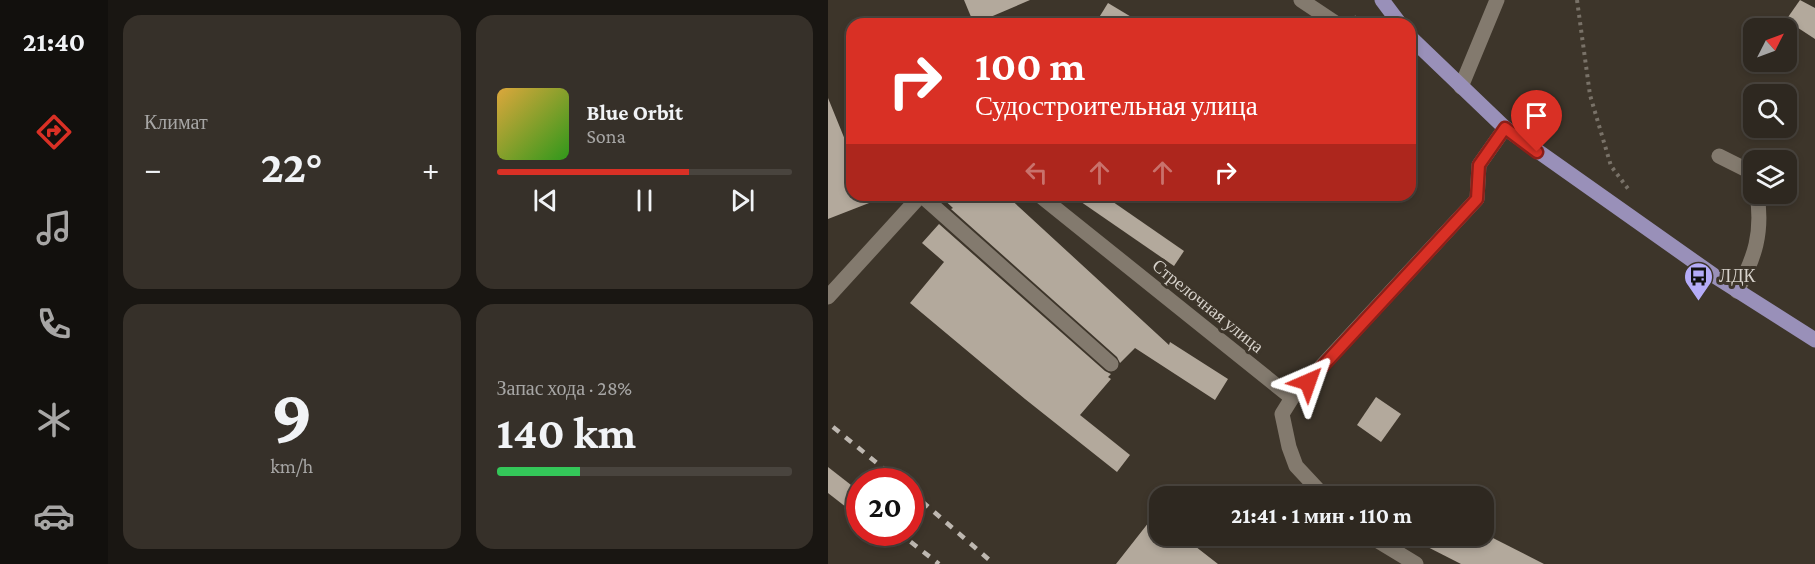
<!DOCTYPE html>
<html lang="ru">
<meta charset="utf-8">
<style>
:root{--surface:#2e2820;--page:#363029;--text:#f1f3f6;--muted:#a7a6a5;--line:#49443e;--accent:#d93025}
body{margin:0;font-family:"Crimson Pro",serif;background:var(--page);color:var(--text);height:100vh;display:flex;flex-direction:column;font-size:22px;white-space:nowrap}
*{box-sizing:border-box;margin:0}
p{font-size:20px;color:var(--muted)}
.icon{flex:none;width:33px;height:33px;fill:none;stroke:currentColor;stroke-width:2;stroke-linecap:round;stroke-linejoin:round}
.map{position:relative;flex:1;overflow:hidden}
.sheet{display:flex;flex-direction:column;gap:15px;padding:15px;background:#191612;width:720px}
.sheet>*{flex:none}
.banner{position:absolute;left:18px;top:18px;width:570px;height:183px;border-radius:18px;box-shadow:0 3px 9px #0003,0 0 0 2px var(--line);background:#d93025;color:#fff;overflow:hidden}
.needle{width:39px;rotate:48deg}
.buttons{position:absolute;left:915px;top:18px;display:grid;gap:12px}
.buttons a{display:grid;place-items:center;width:54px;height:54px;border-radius:12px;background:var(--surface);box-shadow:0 3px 9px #0003,0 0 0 2px var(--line);font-size:30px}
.speed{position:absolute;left:18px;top:468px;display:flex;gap:12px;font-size:30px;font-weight:700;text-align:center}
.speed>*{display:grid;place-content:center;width:78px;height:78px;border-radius:50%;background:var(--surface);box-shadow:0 3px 9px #0003,0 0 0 2px var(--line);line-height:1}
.speed .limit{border:9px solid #d22;background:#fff;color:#111}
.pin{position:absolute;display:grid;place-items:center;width:51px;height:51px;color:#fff;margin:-62px -26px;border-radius:50% 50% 50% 0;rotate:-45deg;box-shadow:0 0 6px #0007}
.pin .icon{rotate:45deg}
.me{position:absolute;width:66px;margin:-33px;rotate:43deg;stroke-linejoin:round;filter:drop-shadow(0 0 4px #0008)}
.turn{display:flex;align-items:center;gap:21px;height:126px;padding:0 30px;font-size:27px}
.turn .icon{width:78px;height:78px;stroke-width:2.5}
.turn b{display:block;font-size:42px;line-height:51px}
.lanes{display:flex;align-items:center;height:57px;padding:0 30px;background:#0003;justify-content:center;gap:30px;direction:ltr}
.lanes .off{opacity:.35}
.big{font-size:45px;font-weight:700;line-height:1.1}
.sheet .widget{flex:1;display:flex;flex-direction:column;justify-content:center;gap:9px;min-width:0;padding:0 21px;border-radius:18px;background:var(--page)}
.sheet .dial{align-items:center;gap:0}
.dial b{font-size:78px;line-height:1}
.song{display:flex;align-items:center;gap:18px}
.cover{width:72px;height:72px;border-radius:9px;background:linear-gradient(135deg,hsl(40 70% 55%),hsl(110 70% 35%))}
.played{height:6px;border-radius:3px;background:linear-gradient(90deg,var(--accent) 65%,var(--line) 65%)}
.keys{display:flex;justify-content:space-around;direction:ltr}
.heat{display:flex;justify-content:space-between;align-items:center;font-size:33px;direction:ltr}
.charge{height:9px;border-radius:4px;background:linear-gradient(90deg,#34c759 28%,var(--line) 0)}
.sheet .tiles{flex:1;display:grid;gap:15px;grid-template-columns:repeat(2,1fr)}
.trip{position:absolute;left:321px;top:486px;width:345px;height:60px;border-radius:18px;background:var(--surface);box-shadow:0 3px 9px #0003,0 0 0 2px var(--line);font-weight:700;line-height:60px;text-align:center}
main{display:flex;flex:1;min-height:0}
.tabs{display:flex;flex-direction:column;width:108px;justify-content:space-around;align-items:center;background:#12100d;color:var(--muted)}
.tabs .icon{width:42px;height:42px}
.tabs .on{color:var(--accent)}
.tabs b{font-size:27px;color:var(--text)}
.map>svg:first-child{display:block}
</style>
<main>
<nav class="tabs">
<b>21:40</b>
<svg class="icon on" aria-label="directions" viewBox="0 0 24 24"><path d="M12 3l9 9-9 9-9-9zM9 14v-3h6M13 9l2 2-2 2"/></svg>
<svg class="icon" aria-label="music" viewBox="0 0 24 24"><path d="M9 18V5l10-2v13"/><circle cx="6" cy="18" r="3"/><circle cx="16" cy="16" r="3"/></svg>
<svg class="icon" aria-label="phone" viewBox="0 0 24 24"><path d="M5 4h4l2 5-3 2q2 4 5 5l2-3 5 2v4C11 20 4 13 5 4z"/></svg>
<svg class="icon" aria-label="climate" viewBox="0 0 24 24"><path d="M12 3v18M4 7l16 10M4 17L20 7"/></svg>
<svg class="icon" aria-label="car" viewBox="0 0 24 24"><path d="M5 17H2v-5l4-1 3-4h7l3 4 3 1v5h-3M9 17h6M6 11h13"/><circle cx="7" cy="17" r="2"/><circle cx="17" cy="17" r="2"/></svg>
</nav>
<section class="sheet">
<div class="tiles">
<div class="widget"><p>Климат</p>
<div class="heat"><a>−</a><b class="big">22°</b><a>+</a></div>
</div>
<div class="widget">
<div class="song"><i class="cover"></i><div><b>Blue Orbit</b><p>Sona</p></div></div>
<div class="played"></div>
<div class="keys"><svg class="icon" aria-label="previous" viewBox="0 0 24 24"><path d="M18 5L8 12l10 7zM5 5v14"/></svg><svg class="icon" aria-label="pause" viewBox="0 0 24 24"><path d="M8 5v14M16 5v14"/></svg><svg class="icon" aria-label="next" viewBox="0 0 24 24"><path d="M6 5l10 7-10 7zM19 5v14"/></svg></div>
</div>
<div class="widget dial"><b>9</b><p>km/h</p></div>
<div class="widget"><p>Запас хода · 28%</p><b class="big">140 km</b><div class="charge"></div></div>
</div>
</section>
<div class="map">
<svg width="987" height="564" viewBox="0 0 987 564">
<rect width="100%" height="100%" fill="#3d352a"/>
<!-- building -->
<g fill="#b3a99c">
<polygon points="136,0 202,0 146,24"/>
<polygon points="972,0 987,8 987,39 958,20"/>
<polygon points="280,3 315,24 267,24"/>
<polygon points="0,98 24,157 24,195 59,196 0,219"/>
<polygon points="111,195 178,195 341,345 342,342 400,379 387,400 307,348 292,363 289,357 123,209 125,208"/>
<polygon points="243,195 275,195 356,251 346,266"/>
<polygon points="111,224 277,371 283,374 280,377 283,379 252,415 302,455 289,472 197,399 82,303 116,262 94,243"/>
<polygon points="548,397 573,414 553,442 529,425"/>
<polygon points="0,467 32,492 32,518 0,493"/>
<polygon points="332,508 332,536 354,536 390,564 288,564"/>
<polygon points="578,536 661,536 716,564 633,564"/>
</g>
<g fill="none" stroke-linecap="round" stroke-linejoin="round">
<!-- path -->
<g stroke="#797268" stroke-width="4" stroke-dasharray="3 4.5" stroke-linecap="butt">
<polyline points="749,0 762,95 783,166 801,190"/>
<polyline points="526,17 537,24"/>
</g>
<!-- minor -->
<g stroke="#837a6e" stroke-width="15">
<polyline points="473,0 509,24"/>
<polyline points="633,87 669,0"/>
<polyline points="891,156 921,171 926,183"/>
<polyline points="93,195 283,364"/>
<polyline points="211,195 464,398 454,414 461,447 468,466 496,496"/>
<path d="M909,291C927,257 935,233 929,194"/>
<polyline points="0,297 93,195"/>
<polyline points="464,398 649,199 651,165 677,128"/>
<polyline points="542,536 588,564"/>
</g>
<!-- major -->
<g stroke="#9990b9" stroke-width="15">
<polyline points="554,0 572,24"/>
<polyline points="582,37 677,128 888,277 987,340"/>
</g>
<!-- rail -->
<g stroke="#beb8b1" stroke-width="4.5" stroke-dasharray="8 8" stroke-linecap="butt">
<polyline points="5,427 72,482"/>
<polyline points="82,491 166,564"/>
<polyline points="70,532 111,564"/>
</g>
</g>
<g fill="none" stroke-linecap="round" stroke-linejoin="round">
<defs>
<polyline id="route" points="480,382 649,199 651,165 677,128 709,152"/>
</defs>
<!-- route casing -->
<use href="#route" stroke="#8d1f18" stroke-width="15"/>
<!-- route -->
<use href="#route" stroke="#d93025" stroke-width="10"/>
</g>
<!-- icons -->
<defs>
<symbol id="bus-pin" viewBox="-11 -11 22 30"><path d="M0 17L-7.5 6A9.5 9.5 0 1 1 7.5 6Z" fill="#b5acf8" stroke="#3d352a"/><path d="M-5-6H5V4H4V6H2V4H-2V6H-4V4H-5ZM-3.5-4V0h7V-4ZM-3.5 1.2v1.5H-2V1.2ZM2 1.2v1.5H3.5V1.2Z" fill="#111"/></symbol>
</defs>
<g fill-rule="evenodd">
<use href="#bus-pin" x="854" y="260" width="33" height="45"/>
</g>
<g text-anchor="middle" stroke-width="6" stroke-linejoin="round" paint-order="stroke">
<!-- poi labels -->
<g font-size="18" fill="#d7d2cb" stroke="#3d352a" text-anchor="start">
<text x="891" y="282">ЛДК</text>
</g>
<!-- street labels -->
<g font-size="18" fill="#d7d2cb" stroke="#3d352a">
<text transform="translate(380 306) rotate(39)" y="6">Стрелочная улица</text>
</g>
</g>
</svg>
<div class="buttons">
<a><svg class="needle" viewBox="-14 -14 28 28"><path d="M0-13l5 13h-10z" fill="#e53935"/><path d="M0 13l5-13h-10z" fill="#a7a6a5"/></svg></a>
<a><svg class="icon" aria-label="search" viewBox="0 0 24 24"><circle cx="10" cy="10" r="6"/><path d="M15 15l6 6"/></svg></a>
<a><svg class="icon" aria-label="layers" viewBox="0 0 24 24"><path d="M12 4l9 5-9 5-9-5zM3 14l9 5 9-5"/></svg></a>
</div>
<div class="speed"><div class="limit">20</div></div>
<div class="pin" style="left:709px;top:152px;background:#d93025"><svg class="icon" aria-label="arrive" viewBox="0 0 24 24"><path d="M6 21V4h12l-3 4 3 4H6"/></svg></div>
<svg class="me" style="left:480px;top:382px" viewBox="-20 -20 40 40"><path d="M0-17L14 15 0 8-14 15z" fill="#d93025" stroke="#fff" stroke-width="4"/></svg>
<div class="trip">21:41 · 1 мин · 110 m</div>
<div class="banner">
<div class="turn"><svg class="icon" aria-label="right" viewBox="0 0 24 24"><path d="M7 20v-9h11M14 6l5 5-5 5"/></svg><div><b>100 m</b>Судостроительная улица</div></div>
<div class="lanes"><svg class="icon off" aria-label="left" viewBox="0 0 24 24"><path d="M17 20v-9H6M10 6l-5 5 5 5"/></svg><svg class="icon off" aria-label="ahead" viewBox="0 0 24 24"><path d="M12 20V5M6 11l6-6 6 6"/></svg><svg class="icon off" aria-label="ahead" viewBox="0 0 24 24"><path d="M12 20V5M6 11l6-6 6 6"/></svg><svg class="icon" aria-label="right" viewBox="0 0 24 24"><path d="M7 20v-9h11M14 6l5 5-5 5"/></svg></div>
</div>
</div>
</main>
